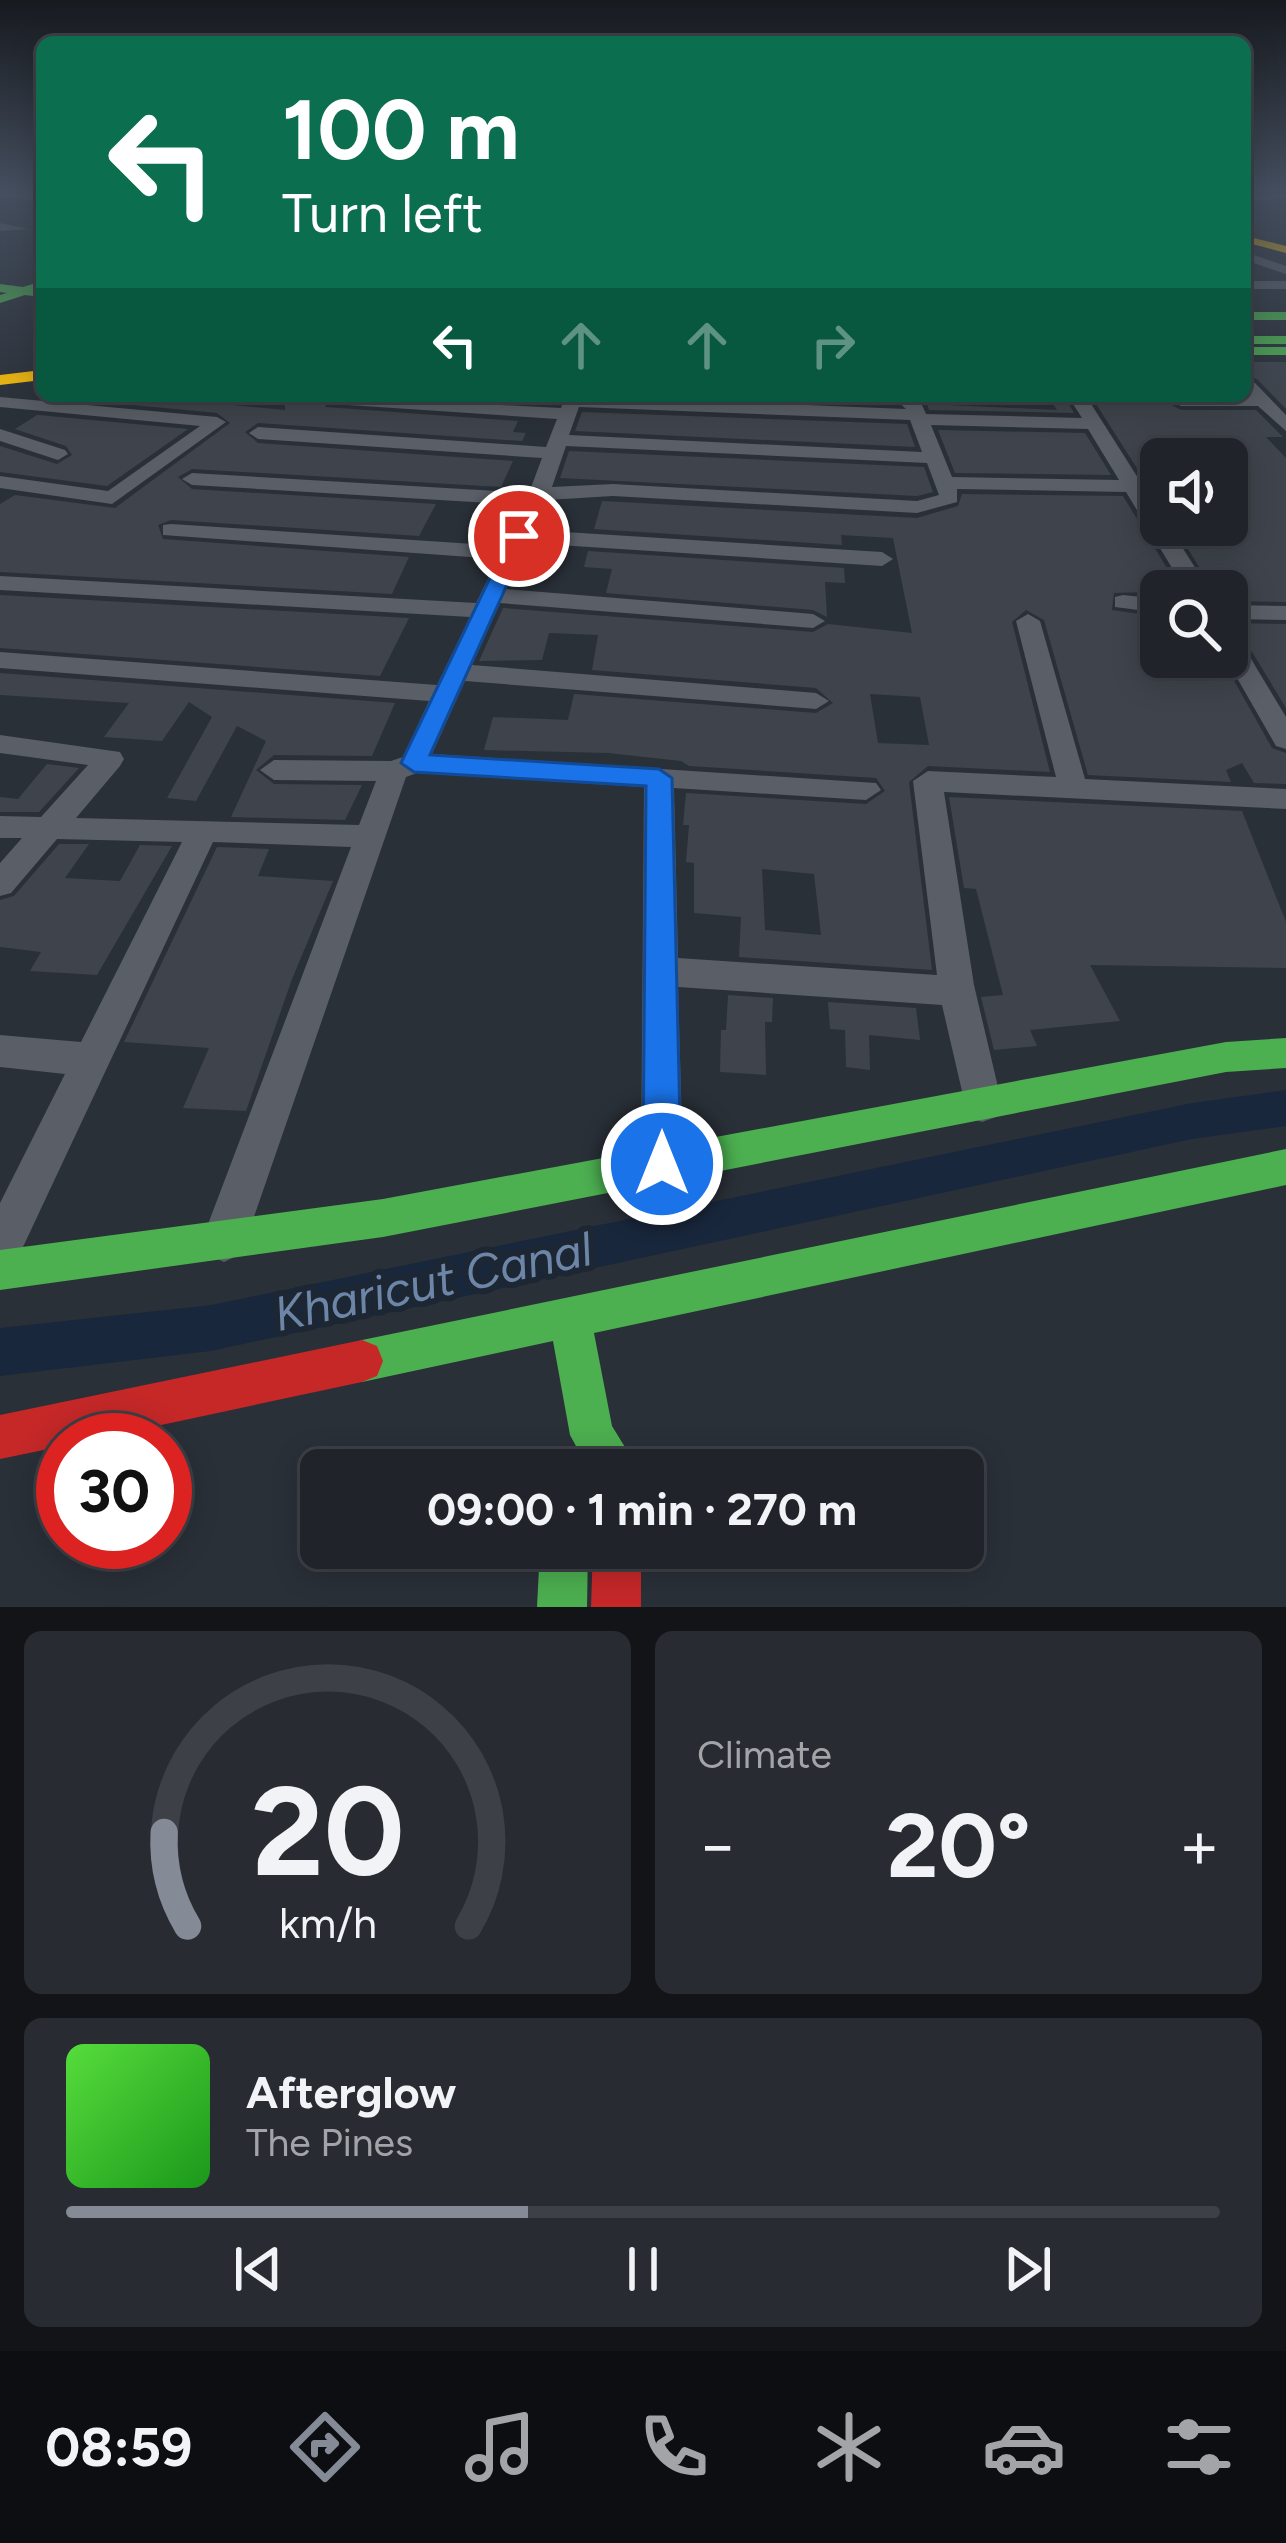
<!DOCTYPE html>
<meta charset="utf-8">
<style>
:root{--surface:#20242a;--page:#282c32;--text:#f1f3f6;--muted:#a2a4a8;--line:#3d4147;--accent:#848b96}
body{margin:0;font-family:Figtree,sans-serif;background:var(--page);color:var(--text);height:100vh;display:flex;flex-direction:column;font-size:45px;white-space:nowrap}
*{box-sizing:border-box;margin:0}
p{font-size:39px;color:var(--muted)}
.icon{flex:none;width:66px;height:66px;fill:none;stroke:currentColor;stroke-width:2;stroke-linecap:round;stroke-linejoin:round}
.map{position:relative;height:1607px;overflow:hidden}
.sheet{display:flex;flex-direction:column;gap:24px;padding:24px;background:#121417;flex:1}
.sheet>*{flex:none}
.guide{position:absolute;left:36px;top:36px;width:1215px;height:366px;border-radius:18px;box-shadow:0 6px 30px #0003,0 0 0 3px var(--line);background:#0b6e4f;color:#fff;overflow:hidden}
.fabs{position:absolute;left:1140px;top:438px;display:grid;gap:24px}
.fabs a{display:grid;place-items:center;width:108px;height:108px;border-radius:18px;background:var(--surface);box-shadow:0 6px 30px #0003,0 0 0 3px var(--line);font-size:60px}
.speed{position:absolute;left:36px;top:1413px;display:flex;gap:24px;font-size:60px;font-weight:700;text-align:center}
.speed>*{display:grid;place-content:center;width:156px;height:156px;border-radius:50%;background:var(--surface);box-shadow:0 6px 30px #0003,0 0 0 3px var(--line);line-height:1}
.speed .limit{border:18px solid #d22;background:#fff;color:#111}
.pin{position:absolute;display:grid;place-items:center;width:102px;height:102px;color:#fff;margin:-51px;border:6px solid #fff;border-radius:50%;box-shadow:0 3px 12px #0007}
.me{position:absolute;width:132px;margin:-66px;rotate:0deg;stroke-linejoin:round;filter:drop-shadow(0 0 9px #0008)}
.turn{display:flex;align-items:center;gap:42px;height:252px;padding:0 48px;font-size:54px}
.turn .icon{width:156px;height:156px;stroke-width:2.5}
.turn b{display:block;font-size:84px;line-height:102px}
.lanes{display:flex;align-items:center;height:114px;padding:0 48px;background:#0003;justify-content:center;gap:60px;direction:ltr}
.lanes .off{opacity:.35}
.big{font-size:90px;font-weight:700;line-height:1.1}
.sheet .card{flex:1;display:flex;flex-direction:column;justify-content:center;gap:18px;min-width:0;padding:0 42px;border-radius:18px;background:var(--page)}
.sheet .dial{align-items:center;gap:0}
.dial svg{height:312px;overflow:visible;fill:none;stroke:var(--line);stroke-width:7;stroke-linecap:round;text-anchor:middle}
.dial text{fill:var(--text);stroke:none}
.song{display:flex;align-items:center;gap:36px}
.cover{width:144px;height:144px;border-radius:18px;background:linear-gradient(135deg,hsl(110 70% 55%),hsl(120 70% 35%))}
.played{height:12px;border-radius:6px;background:linear-gradient(90deg,var(--accent) 40%,var(--line) 40%)}
.keys{display:flex;justify-content:space-around;direction:ltr}
.heat{display:flex;justify-content:space-between;align-items:center;font-size:66px;direction:ltr}
.sheet .tiles{flex:1;display:grid;gap:24px;grid-template-columns:1fr 1fr}
.card:last-child{grid-column:span 2}
.trip{position:absolute;left:300px;top:1449px;width:684px;height:120px;border-radius:18px;background:var(--surface);box-shadow:0 6px 30px #0003,0 0 0 3px var(--line);font-weight:700;line-height:120px;text-align:center}
.menu{display:flex;height:192px;justify-content:space-around;align-items:center;background:#0d0e11;color:var(--muted)}
.menu .icon{width:84px;height:84px}
.menu .current{color:var(--accent)}
.menu b{font-size:54px;color:var(--text)}
.map>svg:first-child{display:block}
</style>
<div class="map">
<svg width="1286" height="1607" viewBox="0 0 1286 1607">
<rect width="100%" height="100%" fill="#2a3038"/>
<g fill="none" stroke-linecap="round" stroke-linejoin="round">
<!-- canal -->
<polygon fill="#19273c" fill-rule="evenodd" points="1286,1090 1286,1126 1192,1139 211,1351 0,1376 0,1328 211,1305 1192,1103"/>
</g>
<!-- building -->
<g fill="#3f444c" fill-rule="evenodd">
<polygon points="1245,362 1286,362 1286,409 1258,380 1245,373"/>
<polygon points="38,396 137,396 285,410 285,396 322,396 326,407 518,421 513,432 526,433 522,441 258,423 245,432 258,443 513,461 501,487 192,469 178,477 192,489 436,504 419,536 171,520 158,525 163,539 409,557 392,594 0,572 0,504 15,495 115,508 230,423 217,413"/>
<polygon points="1048,396 1064,396 1074,413 929,410 927,404 1057,410"/>
<polygon points="1091,396 1172,396 1168,403 1181,410 1256,410 1283,437 1266,437 1286,458 1286,602 1227,601 1227,591 1214,591 1173,525 1227,525 1227,459 1152,459 1161,471 1161,506"/>
<polygon points="7,412 188,429 107,486 0,472 0,446 57,464 72,455 66,446 15,429 37,415"/>
<polygon points="582,412 907,424 915,447 575,431"/>
<polygon points="938,430 1085,433 1111,475 955,473"/>
<polygon points="569,451 924,467 933,492 917,496 560,478"/>
<path d="M962,494L1123,496L1181,591L1114,593L1112,610L1161,617V669L1228,670L1272,748L1286,753V784L1254,783L1242,763L1226,770L1231,782L1088,775L1044,620L1026,610L1012,622L1050,772L928,766L909,782L932,970L739,957L741,917L694,913V863L686,862L689,825H683L686,793L866,804L885,791L876,778L689,766L681,761L608,753L484,750L493,717L568,720L574,694L816,713L833,703L816,688L592,670L598,635L549,633L542,660L479,661L503,608L813,632L828,624L912,633L893,538L841,535L842,545L594,529L602,501L917,518L958,506ZM870,694L920,697L929,745L878,743ZM762,869L814,874L821,935L765,930Z"/>
<polygon points="588,551 844,568 845,583 825,582 827,617 813,610 606,593 612,569 584,567"/>
<polygon points="0,595 409,618 380,676 0,648"/>
<polygon points="1227,623 1286,624 1286,708 1240,632 1227,628"/>
<polygon points="0,673 395,703 372,756 274,755 256,770 274,784 362,785 345,820 231,817 266,741 237,726 196,801 167,798 212,717 189,702 162,741 104,737 129,703 0,695"/>
<polygon points="47,764 79,768 39,812 0,812 0,797 18,799"/>
<polygon points="949,797 1242,811 1286,922 1286,968 1090,965 1120,1021 1030,1030 1037,1046 994,1050 981,997 1003,995 976,889 964,888"/>
<polygon points="59,844 89,844 65,878 120,881 140,845 172,846 97,975 30,971 41,952 0,947 0,900 14,896"/>
<polygon points="217,847 269,849 258,876 333,881 292,979 246,1111 183,1108 209,1048 124,1042"/>
<polygon points="728,995 773,998 772,1022 765,1022 766,1075 720,1072 721,1030 726,1030"/>
<polygon points="828,1002 916,1008 920,1040 869,1035 870,1070 846,1067 845,1030 830,1029"/>
</g>
<g fill="none" stroke-linecap="round" stroke-linejoin="round">
<!-- street -->
<g fill="#5a5e66" fill-rule="evenodd">
<polygon points="0,191 42,195 42,201 0,197"/>
<polygon points="1286,193 1286,199 1245,201 1245,195"/>
<polygon points="0,223 28,229 0,231"/>
<polygon points="1245,252 1286,266 1286,274 1245,260"/>
<rect x="1245" y="281" width="41" height="8"/>
<polygon points="1245,383 1255,383 1286,415 1286,431 1258,406 1181,406 1172,401 1180,396 1248,396"/>
<path d="M326,396L561,408L565,396H583L906,409L892,396H918L926,414L1082,418L1068,396H1086L1161,514V525H1168L1210,591H1186L1126,492L957,489V502L917,513L613,496L547,500L533,530L882,552L893,559L882,566L527,543L506,589L813,614L825,621L813,628L500,603L472,665L816,693L829,701L816,709L465,681L432,754L876,783L881,790L866,800L674,788L678,958L937,975L913,781L928,771L1056,777L1016,621L1028,614L1040,621L1085,779L1286,789V809L944,792L974,985L1002,1104L996,1117L982,1122L968,1117L942,1005L678,987L683,1164L677,1178L662,1184L647,1178L641,1164L644,787L417,773L406,777L246,1240L239,1255L224,1262L209,1255L202,1240L351,847L213,842L15,1264L0,1271V1203L65,1074L0,1067V1035L81,1042L182,842L57,839L11,893L0,896V863L22,838H0V816L41,817L88,765L0,753V735L120,752L124,759L120,766L76,818L359,825L376,781L274,780L260,770L274,760L391,761L403,757L429,701L0,668V652L437,685L470,617L0,590V576L476,603L498,559L163,535V525L171,524L504,546L524,505L192,485L182,479L192,473L529,493L542,458L258,439L249,433L258,427L546,447L557,419L333,404L327,403ZM579,407L910,420L922,452L569,435ZM931,425L1088,429L1119,480L952,477ZM566,446L927,463L939,495L917,501L613,484L552,487Z"/>
<polygon points="0,397 217,417 226,422 112,504 0,488 0,476 108,491 200,426 0,407"/>
<polygon points="0,429 65,450 68,454 58,460 0,441"/>
<polygon points="1123,595 1161,599 1161,613 1115,607 1115,597"/>
<polygon points="1227,605 1286,606 1286,620 1227,619"/>
<polygon points="1227,632 1236,634 1286,717 1286,749 1276,746 1225,657"/>
</g>
<!-- fast -->
<g fill="#4caf50" fill-rule="evenodd">
<polygon points="42,281 42,297 25,295 0,303 0,295 7,293 0,292 0,284 23,287"/>
<rect x="1245" y="312" width="41" height="8"/>
<rect x="1245" y="336" width="41" height="8"/>
<rect x="1245" y="347" width="41" height="8"/>
<polygon points="1286,1038 1286,1068 1226,1072 383,1237 0,1290 0,1250 383,1199 1226,1042"/>
<polygon points="1286,1149 1286,1185 594,1333 612,1426 639,1470 589,1470 570,1435 553,1341 362,1382 347,1376 341,1361 347,1346 362,1340"/>
<polygon points="540,1548 588,1548 587,1607 537,1607"/>
</g>
<!-- slow -->
<g fill="#ffc107" fill-rule="evenodd">
<polygon points="1245,236 1286,246 1286,253 1245,242"/>
<polygon points="42,370 42,380 0,385 0,375"/>
</g>
<!-- jam -->
<g fill="#c62828" fill-rule="evenodd">
<polygon points="362,1340 377,1346 383,1361 377,1376 362,1382 91,1440 63,1440 63,1446 0,1459 0,1415"/>
<polygon points="593,1548 641,1548 641,1607 591,1607"/>
</g>
</g>
<!-- sky -->
<linearGradient id="sky" x2="0" y2="1"><stop stop-color="#171a1f"/><stop offset="0.46" stop-color="#444e5e"/><stop offset="1" stop-color="#444e5e" stop-opacity="0"/></linearGradient>
<rect width="1286" height="413" fill="url(#sky)"/>
<!-- route -->
<polygon fill="#1a73e8" stroke="#114b97" stroke-width="3" points="512,532 529,536 430,755 659,769 672,778 681,1164 675,1177 662,1182 649,1177 643,1164 646,786 414,772 401,763"/>
<g text-anchor="middle" stroke-width="12" stroke-linejoin="round" paint-order="stroke">
<!-- near-water labels -->
<g font-size="48" font-style="italic" fill="#6d86a8" stroke="#1d2633">
<text transform="translate(433 1281) rotate(-12)" y="17">Kharicut Canal</text>
</g>
</g>
</svg>
<div class="fabs">
<a><svg class="icon" aria-label="sound" viewBox="0 0 24 24"><path d="M4 9h4l5-4v14l-5-4H4zM17 9q2 3 0 6"/></svg></a>
<a><svg class="icon" aria-label="search" viewBox="0 0 24 24"><circle cx="10" cy="10" r="6"/><path d="M15 15l6 6"/></svg></a>
</div>
<div class="speed"><div class="limit">30</div></div>
<div class="pin" style="left:519px;top:536px;background:#d93025"><svg class="icon" aria-label="arrive" viewBox="0 0 24 24"><path d="M6 21V4h12l-3 4 3 4H6"/></svg></div>
<svg class="me" style="left:662px;top:1164px" viewBox="-20 -20 40 40"><circle r="17" fill="#1a73e8" stroke="#fff" stroke-width="3"/><path d="M0-11L8 9 0 5-8 9z" fill="#fff"/></svg>
<div class="trip">09:00 · 1 min · 270 m</div>
<div class="guide">
<div class="turn"><svg class="icon" aria-label="left" viewBox="0 0 24 24"><path d="M17 20v-9H6M10 6l-5 5 5 5"/></svg><div><b>100 m</b>Turn left</div></div>
<div class="lanes"><svg class="icon" aria-label="left" viewBox="0 0 24 24"><path d="M17 20v-9H6M10 6l-5 5 5 5"/></svg><svg class="icon off" aria-label="ahead" viewBox="0 0 24 24"><path d="M12 20V5M6 11l6-6 6 6"/></svg><svg class="icon off" aria-label="ahead" viewBox="0 0 24 24"><path d="M12 20V5M6 11l6-6 6 6"/></svg><svg class="icon off" aria-label="right" viewBox="0 0 24 24"><path d="M7 20v-9h11M14 6l5 5-5 5"/></svg></div>
</div>
</div>
<section class="sheet">
<div class="tiles">
<div class="card dial"><svg viewBox="0 0 100 80">
<path d="M14 69A42 42 0 1 1 86 69"/>
<path d="M14 69A42 42 0 0 1 8 45" stroke="#848b96"/>
<text x="50" y="56" font-size="32" font-weight="700">20</text>
<text x="50" y="72" font-size="11">km/h</text>
</svg></div>
<div class="card"><p>Climate</p>
<div class="heat"><a>−</a><b class="big">20°</b><a>+</a></div>
</div>
<div class="card">
<div class="song"><i class="cover"></i><div><b>Afterglow</b><p>The Pines</p></div></div>
<div class="played"></div>
<div class="keys"><svg class="icon" aria-label="previous" viewBox="0 0 24 24"><path d="M18 5L8 12l10 7zM5 5v14"/></svg><svg class="icon" aria-label="pause" viewBox="0 0 24 24"><path d="M8 5v14M16 5v14"/></svg><svg class="icon" aria-label="next" viewBox="0 0 24 24"><path d="M6 5l10 7-10 7zM19 5v14"/></svg></div>
</div>
</div>
</section>
<nav class="menu">
<b>08:59</b>
<svg class="icon current" aria-label="directions" viewBox="0 0 24 24"><path d="M12 3l9 9-9 9-9-9zM9 14v-3h6M13 9l2 2-2 2"/></svg>
<svg class="icon" aria-label="music" viewBox="0 0 24 24"><path d="M9 18V5l10-2v13"/><circle cx="6" cy="18" r="3"/><circle cx="16" cy="16" r="3"/></svg>
<svg class="icon" aria-label="phone" viewBox="0 0 24 24"><path d="M5 4h4l2 5-3 2q2 4 5 5l2-3 5 2v4C11 20 4 13 5 4z"/></svg>
<svg class="icon" aria-label="climate" viewBox="0 0 24 24"><path d="M12 3v18M4 7l16 10M4 17L20 7"/></svg>
<svg class="icon" aria-label="car" viewBox="0 0 24 24"><path d="M5 17H2v-5l4-1 3-4h7l3 4 3 1v5h-3M9 17h6M6 11h13"/><circle cx="7" cy="17" r="2"/><circle cx="17" cy="17" r="2"/></svg>
<svg class="icon" aria-label="filters" viewBox="0 0 24 24"><path d="M4 7h16M4 17h16"/><circle cx="9" cy="7" r="2"/><circle cx="15" cy="17" r="2"/></svg>
</nav>
